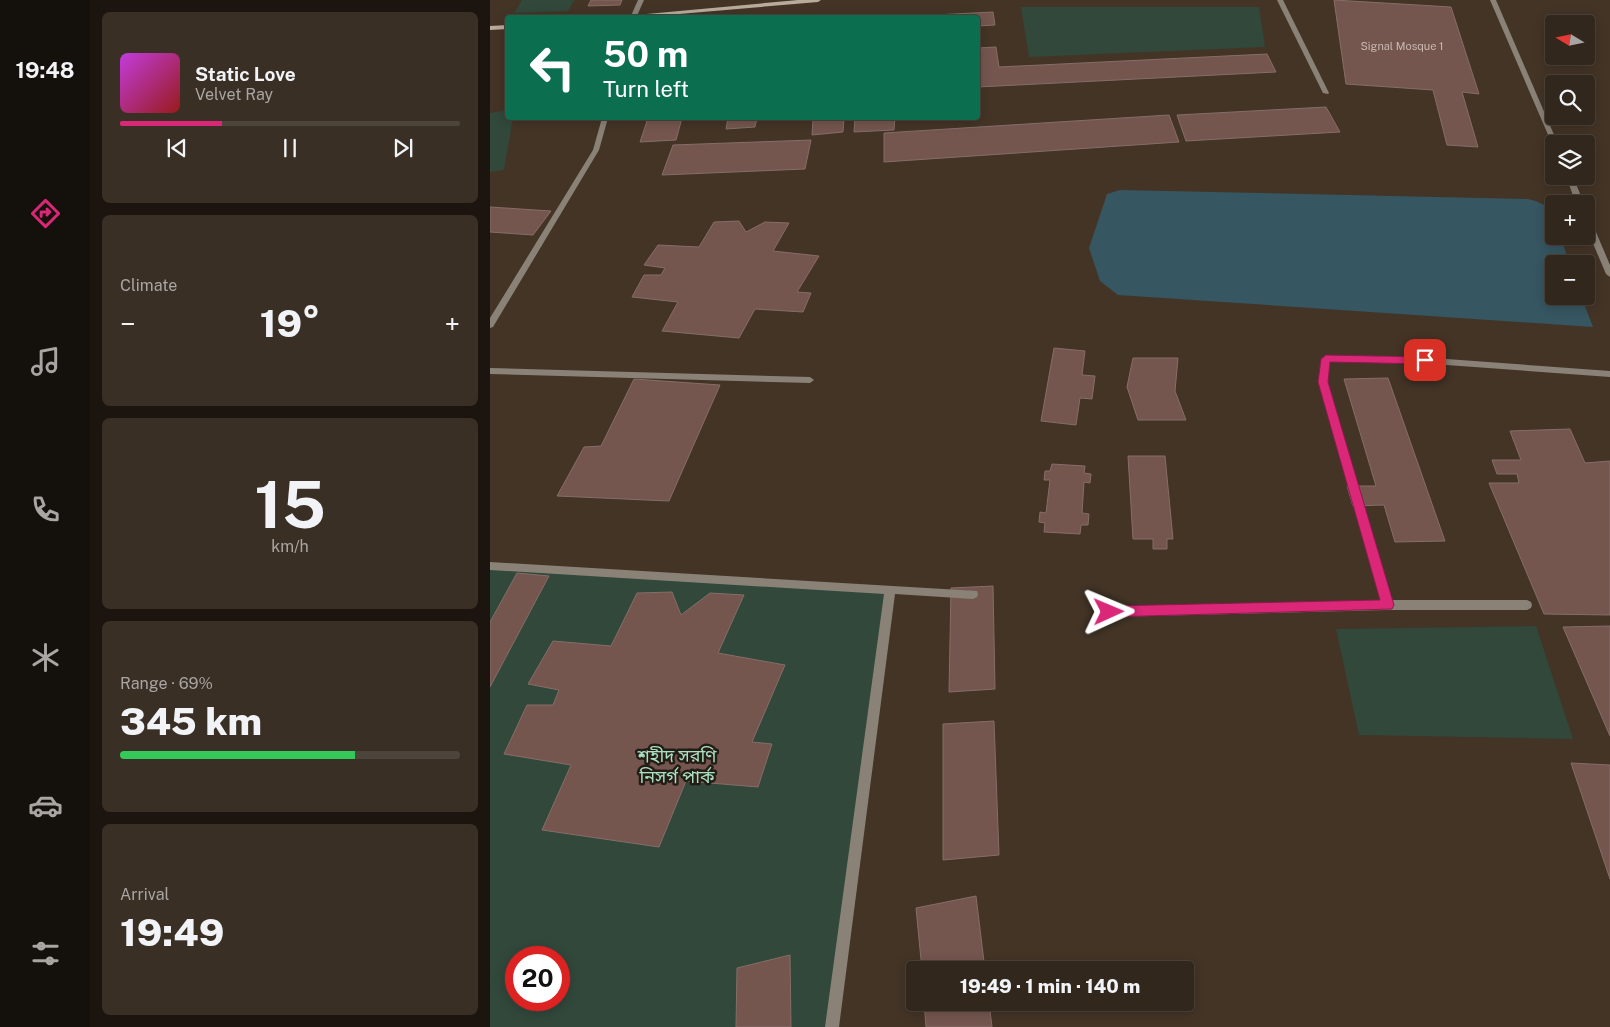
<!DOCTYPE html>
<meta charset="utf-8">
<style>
:root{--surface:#32271c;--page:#3a2f25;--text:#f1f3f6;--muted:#a8a5a3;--line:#4d443b;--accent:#db2777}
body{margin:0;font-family:"Public Sans","Noto Sans Bengali",sans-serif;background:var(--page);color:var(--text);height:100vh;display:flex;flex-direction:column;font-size:19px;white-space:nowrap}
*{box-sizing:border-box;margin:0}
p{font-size:16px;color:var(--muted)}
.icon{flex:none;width:28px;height:28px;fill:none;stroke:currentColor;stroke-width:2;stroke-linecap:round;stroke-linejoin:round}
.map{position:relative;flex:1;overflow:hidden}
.sheet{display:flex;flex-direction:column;gap:12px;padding:12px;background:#1c150f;width:400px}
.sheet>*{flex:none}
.top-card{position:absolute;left:15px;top:15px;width:475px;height:105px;border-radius:5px;box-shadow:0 2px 12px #0003,0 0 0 1px var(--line);background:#0b6e4f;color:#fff;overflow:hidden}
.needle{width:32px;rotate:280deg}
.buttons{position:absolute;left:1055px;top:15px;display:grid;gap:10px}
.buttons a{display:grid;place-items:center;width:50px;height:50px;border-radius:5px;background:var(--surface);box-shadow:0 2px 12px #0003,0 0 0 1px var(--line);font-size:25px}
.speed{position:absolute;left:15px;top:946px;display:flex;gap:10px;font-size:25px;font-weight:700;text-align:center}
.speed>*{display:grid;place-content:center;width:65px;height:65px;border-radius:50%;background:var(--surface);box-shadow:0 2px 12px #0003,0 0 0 1px var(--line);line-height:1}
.speed .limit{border:8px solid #d22;background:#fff;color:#111}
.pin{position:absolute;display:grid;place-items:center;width:42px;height:42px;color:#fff;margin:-21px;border-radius:10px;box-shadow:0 2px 8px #0006}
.me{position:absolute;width:55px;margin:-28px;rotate:89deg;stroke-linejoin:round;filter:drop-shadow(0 0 4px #0008)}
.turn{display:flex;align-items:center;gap:18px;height:105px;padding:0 15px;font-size:22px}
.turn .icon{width:65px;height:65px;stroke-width:2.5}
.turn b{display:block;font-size:35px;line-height:42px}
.big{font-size:38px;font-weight:800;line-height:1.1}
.sheet .card{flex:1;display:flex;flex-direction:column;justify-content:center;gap:8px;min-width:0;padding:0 18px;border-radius:8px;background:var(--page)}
.sheet .dial{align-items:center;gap:0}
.dial b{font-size:65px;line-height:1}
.song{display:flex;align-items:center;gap:15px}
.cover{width:60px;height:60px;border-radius:8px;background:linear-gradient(135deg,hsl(290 70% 55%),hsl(0 70% 35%))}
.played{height:5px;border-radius:2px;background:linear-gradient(90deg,var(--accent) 30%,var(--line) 30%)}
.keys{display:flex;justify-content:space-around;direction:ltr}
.heat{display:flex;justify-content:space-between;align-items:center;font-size:28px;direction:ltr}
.charge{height:8px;border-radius:4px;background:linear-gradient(90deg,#34c759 69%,var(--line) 0)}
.trip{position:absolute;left:416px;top:961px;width:288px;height:50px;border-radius:5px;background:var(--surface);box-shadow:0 2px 12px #0003,0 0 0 1px var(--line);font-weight:800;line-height:50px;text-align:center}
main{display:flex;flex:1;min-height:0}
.dock{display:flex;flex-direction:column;width:90px;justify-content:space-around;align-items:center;background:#14100b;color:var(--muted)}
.dock .icon{width:35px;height:35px}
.dock .on{color:var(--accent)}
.dock b{font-size:22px;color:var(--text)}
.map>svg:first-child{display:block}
</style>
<main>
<nav class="dock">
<b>19:48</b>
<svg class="icon on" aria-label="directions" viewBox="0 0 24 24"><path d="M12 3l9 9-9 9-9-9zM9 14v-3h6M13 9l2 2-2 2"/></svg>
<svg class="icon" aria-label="music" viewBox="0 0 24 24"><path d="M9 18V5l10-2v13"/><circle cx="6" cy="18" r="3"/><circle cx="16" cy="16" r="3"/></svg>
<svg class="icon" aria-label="phone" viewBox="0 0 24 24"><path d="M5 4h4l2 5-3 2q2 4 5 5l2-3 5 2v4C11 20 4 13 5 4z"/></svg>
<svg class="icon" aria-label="climate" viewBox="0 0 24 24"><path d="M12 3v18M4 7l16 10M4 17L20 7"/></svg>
<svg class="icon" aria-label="car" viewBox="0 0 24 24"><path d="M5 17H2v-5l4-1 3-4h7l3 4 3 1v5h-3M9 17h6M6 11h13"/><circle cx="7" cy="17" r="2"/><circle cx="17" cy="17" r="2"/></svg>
<svg class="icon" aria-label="filters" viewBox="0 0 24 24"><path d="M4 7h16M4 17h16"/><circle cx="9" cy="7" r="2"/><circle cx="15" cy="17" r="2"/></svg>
</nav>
<section class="sheet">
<div class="card">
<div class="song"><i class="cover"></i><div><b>Static Love</b><p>Velvet Ray</p></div></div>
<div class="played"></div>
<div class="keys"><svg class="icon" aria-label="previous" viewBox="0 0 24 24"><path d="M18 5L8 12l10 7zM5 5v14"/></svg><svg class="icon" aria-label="pause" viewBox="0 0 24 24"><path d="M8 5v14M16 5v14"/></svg><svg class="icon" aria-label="next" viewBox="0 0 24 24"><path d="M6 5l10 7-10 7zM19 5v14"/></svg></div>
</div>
<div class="card"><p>Climate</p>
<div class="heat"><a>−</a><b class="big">19°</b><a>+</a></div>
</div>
<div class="card dial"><b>15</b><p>km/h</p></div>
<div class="card"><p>Range · 69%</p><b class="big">345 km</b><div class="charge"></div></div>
<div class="card"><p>Arrival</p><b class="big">19:49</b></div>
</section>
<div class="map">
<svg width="1120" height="1027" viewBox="0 0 1120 1027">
<rect width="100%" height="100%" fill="#433426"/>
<!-- green -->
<g fill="#31483b" fill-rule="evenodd">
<polygon points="32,0 84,0 78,11 24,13"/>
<polygon points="531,7 769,7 775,47 539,57"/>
<polygon points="17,110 18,118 23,118 14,170 0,172 0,113"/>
<path d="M0,566L400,590L342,1027H0ZM26,958H69V1000H26Z"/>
<polygon points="1046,626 1083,739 869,735 846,629"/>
</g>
<!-- water -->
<path fill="#365661" d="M630,190L1038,199C1061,204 1064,214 1064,236H1070L1080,264H1064V296H1091L1103,327L628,295L610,281L599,248L617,194Z"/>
<!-- building -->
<g fill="#74564f" stroke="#866d68">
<polygon points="101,0 132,0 130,5 98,6"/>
<polygon points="844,0 961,7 989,94 972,92 988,147 957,145 943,90 856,84"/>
<polygon points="503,12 505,25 488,26 488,18 424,18 424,16"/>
<polygon points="506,47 509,67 777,54 786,72 488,87 488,48"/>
<polygon points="836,107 850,132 696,141 687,115"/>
<polygon points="679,115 689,142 394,162 394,133"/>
<polygon points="158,118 192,118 186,140 150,142"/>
<polygon points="238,118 267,118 265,127 236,129"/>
<polygon points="323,118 354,118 353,132 322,135"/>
<polygon points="365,118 405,118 404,130 364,132"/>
<polygon points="321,140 315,169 172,175 183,145"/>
<polygon points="0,207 61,211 43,235 0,232"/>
<polygon points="249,221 256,232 275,222 299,223 283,251 329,256 307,292 321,293 313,312 265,309 249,338 172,331 188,302 142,297 154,275 171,275 175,268 154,265 168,245 209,247 224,222"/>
<polygon points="564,348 595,351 592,375 605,376 602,399 590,398 586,425 551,421"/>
<polygon points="643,358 688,358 685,391 696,420 648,420 637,387"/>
<polygon points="898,378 955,541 905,542 894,505 863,506 857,486 886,486 854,379"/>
<polygon points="144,379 230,385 179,501 67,496 94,447 111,446"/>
<polygon points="1080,429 1095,463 1120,461 1120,615 1054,614 999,483 1029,483 1027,474 1007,474 1002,460 1031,460 1020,431"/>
<polygon points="638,456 675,456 683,539 677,539 677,549 663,549 663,539 643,539"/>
<polygon points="562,464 595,466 594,473 601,474 600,483 594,482 592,513 599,514 598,525 591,525 590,534 554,532 555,523 549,522 550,512 556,513 560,480 554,480 555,471 560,471"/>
<polygon points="27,573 59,576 0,687 0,622"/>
<polygon points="503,586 505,689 459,692 461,588"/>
<polygon points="182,592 191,615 220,593 254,595 228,653 295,665 262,742 282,744 268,787 196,781 169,847 52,830 81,765 14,754 37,705 63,705 69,690 38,684 63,641 121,646 147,593"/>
<polygon points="1120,626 1120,736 1073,627"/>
<polygon points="504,721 509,855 453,860 453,724"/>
<polygon points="1081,763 1120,765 1120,879"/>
<polygon points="486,896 495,970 432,970 426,908"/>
<polygon points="300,955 301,1027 246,1027 247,968"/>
<polygon points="434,1002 499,1002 502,1027 436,1027"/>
</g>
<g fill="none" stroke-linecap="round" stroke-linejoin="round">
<!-- lane -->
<g fill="#8a8277" fill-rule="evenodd">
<polygon points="1000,0 1006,0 1068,144 1064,144 1064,146 1062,144"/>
<polygon points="1076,176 1083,176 1094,204 1086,204"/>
<polygon points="1096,216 1100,218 1120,265 1120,277 1116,274 1096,227"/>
<polygon points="836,356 915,356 1120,371 1120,377 915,362 840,362 837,382 901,600 1037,600 1041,602 1042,605 1041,608 1037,610 897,610 619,617 615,615 614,612 615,609 619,607 890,600 829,382 832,359"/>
</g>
<!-- street -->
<g fill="#8a8277" fill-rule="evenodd">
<polygon points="148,0 154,0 146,18 140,18"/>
<polygon points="787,0 793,0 839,93 838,94 833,93"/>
<polygon points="112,118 118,118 109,150 3,327 0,328 0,318 103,150"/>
<polygon points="0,368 320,377 324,380 320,383 0,374"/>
<polygon points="0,562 487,591 488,594 487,597 483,599 405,594 349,1027 335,1027 394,594 0,570"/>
</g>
<!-- secondary -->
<g fill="#b9ac9b" fill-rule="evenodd">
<polygon points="308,0 331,0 328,2 142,18 113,18"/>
<polygon points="18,25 18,29 0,30 0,26"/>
</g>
</g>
<!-- route -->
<polygon fill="#db2777" stroke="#8e194d" points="836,355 935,357 940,360 935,364 840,362 838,382 904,605 902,609 619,617 615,616 613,612 615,608 619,606 890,600 828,382 831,359"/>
<g text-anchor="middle" stroke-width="5" stroke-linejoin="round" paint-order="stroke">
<!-- far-number labels -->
<g font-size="11" fill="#c8b9b0">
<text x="912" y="50">Signal Mosque 1</text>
</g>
<!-- near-park labels -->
<g font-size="18" fill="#abe1c1" stroke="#241d17">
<text x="187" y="762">শহীদ সরণি<tspan x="187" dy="21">নিসর্গ পার্ক</tspan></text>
</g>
</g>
</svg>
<div class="buttons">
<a><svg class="needle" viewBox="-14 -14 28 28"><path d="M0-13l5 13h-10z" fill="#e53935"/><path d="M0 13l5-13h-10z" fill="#a8a5a3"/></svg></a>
<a><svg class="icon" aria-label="search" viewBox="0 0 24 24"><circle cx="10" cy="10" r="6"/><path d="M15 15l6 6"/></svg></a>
<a><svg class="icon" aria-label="layers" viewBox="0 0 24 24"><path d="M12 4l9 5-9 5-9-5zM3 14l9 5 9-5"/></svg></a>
<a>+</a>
<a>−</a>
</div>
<div class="speed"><div class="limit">20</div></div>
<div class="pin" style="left:935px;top:360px;background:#d93025"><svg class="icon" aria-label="arrive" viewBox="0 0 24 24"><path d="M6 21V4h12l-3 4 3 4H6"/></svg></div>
<svg class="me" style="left:619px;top:612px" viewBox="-20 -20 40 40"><path d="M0-17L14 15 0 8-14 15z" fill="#db2777" stroke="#fff" stroke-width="4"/></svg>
<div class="trip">19:49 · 1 min · 140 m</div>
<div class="top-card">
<div class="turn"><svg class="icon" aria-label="left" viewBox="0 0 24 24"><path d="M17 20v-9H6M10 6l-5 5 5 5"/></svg><div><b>50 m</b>Turn left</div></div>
</div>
</div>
</main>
